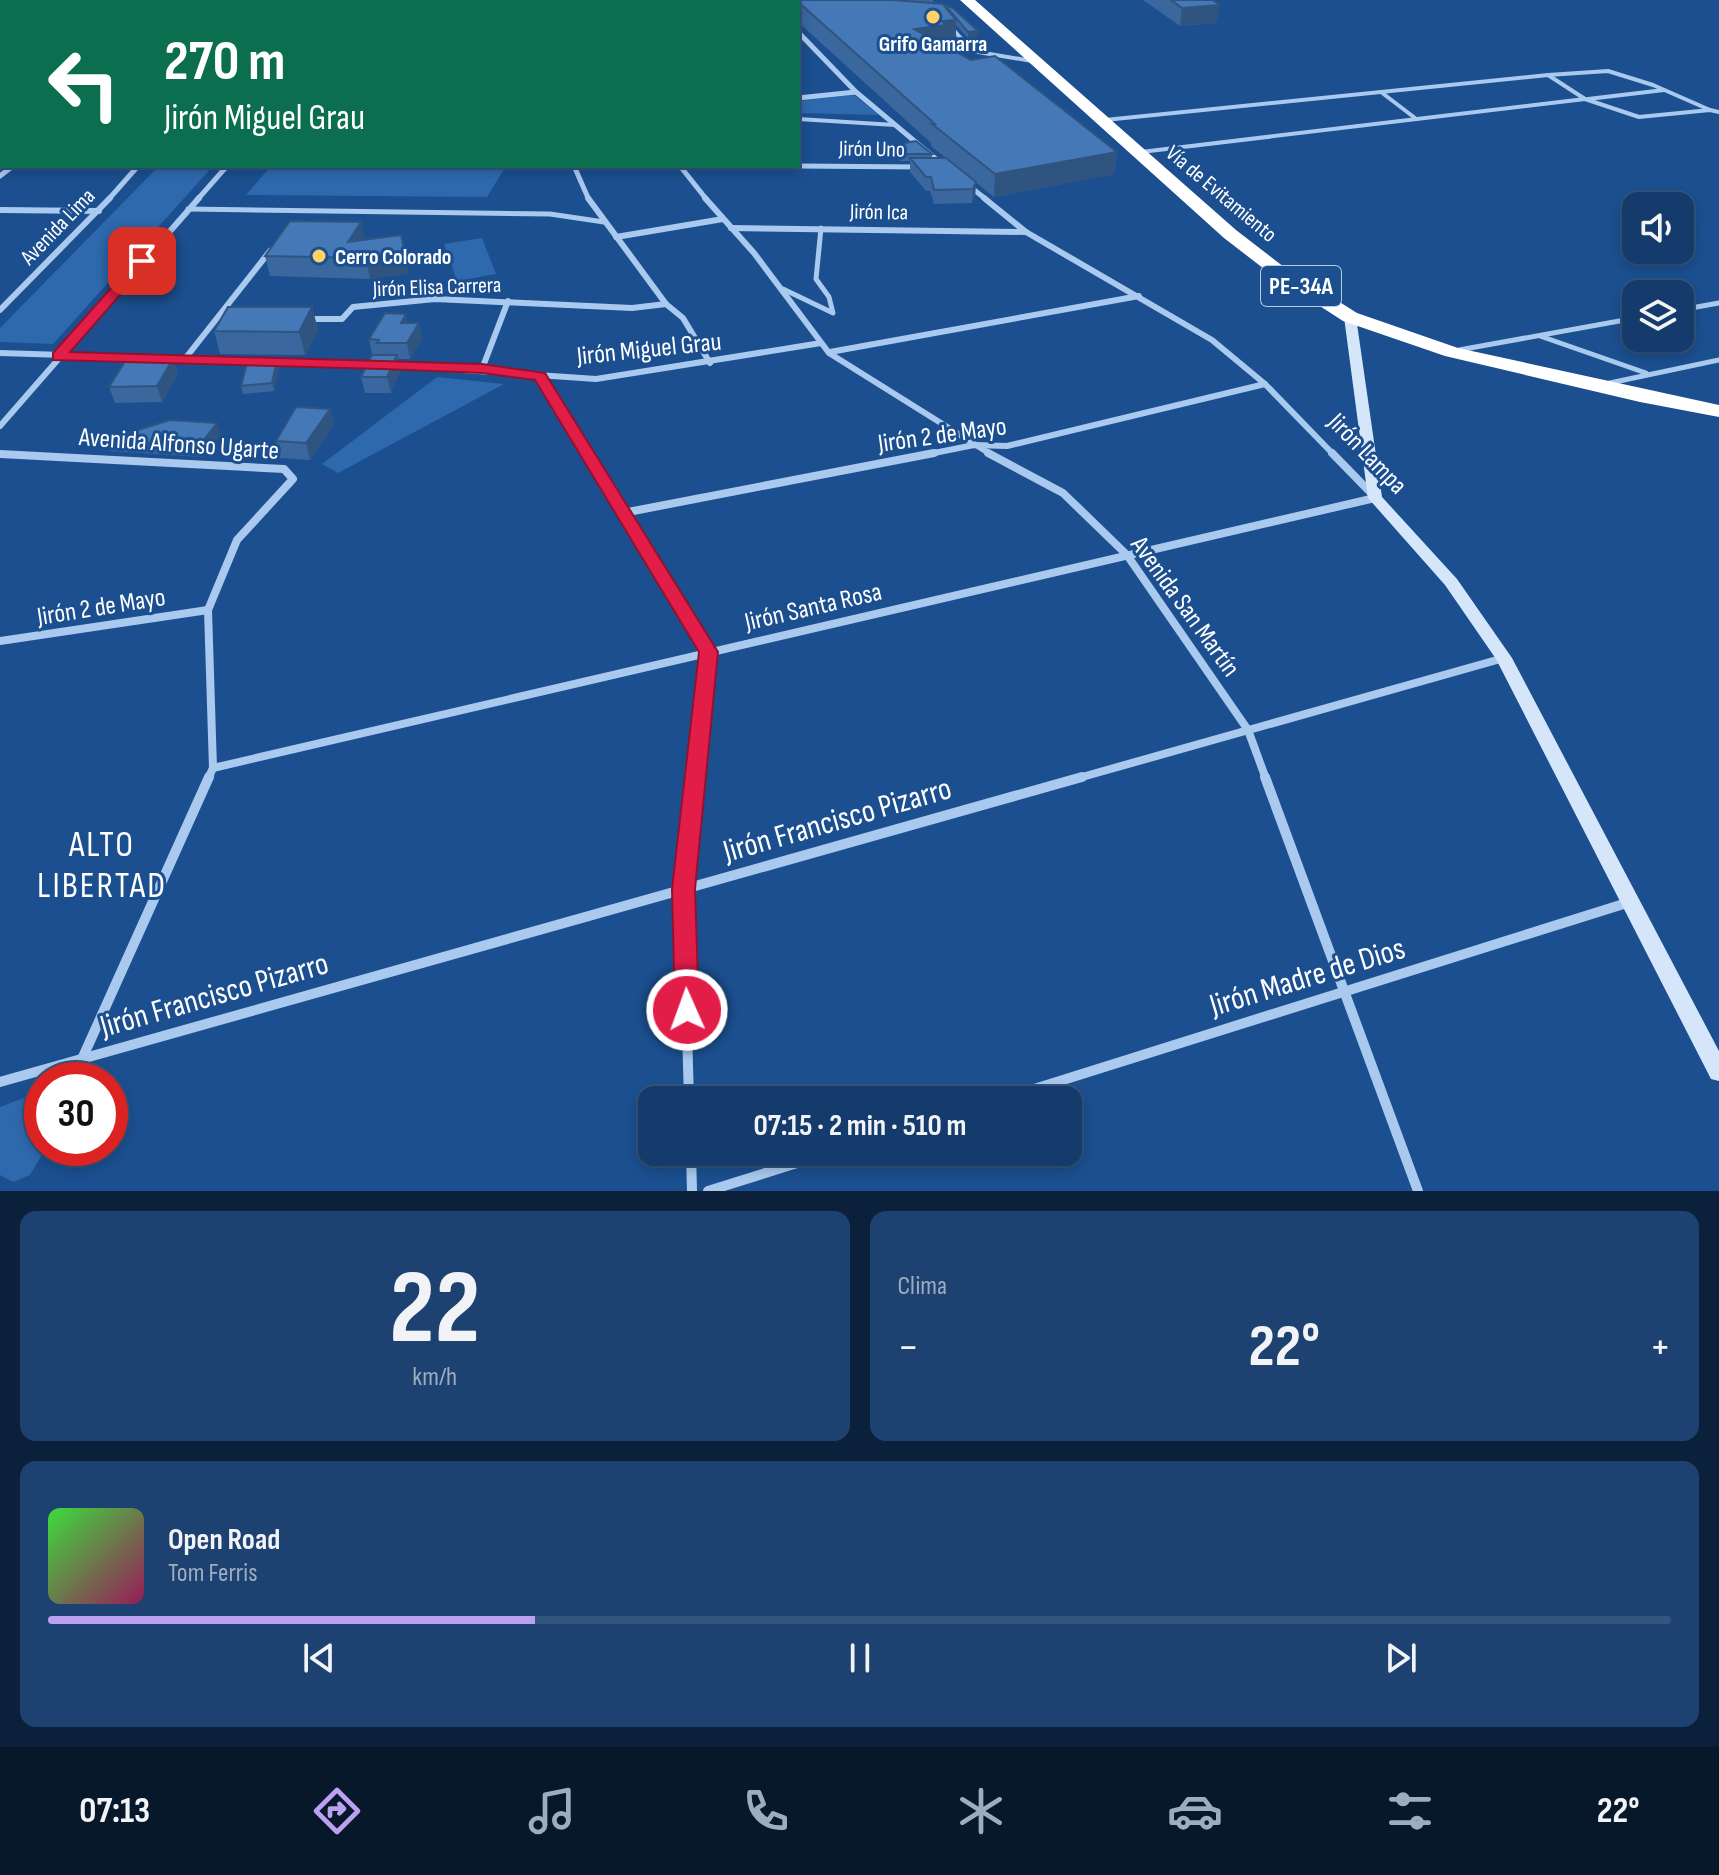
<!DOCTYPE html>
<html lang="es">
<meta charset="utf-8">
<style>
:root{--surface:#143b6b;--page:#1d4271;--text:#f1f3f6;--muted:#9dadc1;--line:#33557e;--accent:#bca0f2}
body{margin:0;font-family:"Sofia Sans Condensed",sans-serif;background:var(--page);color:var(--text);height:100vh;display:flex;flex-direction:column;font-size:30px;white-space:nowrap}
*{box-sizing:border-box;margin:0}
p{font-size:26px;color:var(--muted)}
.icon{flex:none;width:44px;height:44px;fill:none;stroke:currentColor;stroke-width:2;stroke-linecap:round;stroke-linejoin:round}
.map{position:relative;height:1191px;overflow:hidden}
.details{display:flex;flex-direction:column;gap:20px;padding:20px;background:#0b203b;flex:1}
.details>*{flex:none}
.top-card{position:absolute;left:0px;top:0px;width:800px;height:168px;box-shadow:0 4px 12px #0003,0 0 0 2px var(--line);background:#0b6e4f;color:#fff;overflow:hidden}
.controls{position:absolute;left:1622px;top:192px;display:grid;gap:16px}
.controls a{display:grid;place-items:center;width:72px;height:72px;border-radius:16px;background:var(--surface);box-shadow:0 4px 12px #0003,0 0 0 2px var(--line);font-size:40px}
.speed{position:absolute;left:24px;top:1062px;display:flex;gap:16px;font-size:40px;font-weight:700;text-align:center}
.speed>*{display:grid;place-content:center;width:104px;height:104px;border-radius:50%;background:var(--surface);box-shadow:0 4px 12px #0003,0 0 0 2px var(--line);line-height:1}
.speed .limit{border:12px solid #d22;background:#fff;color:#111}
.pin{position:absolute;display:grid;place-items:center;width:68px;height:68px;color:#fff;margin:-34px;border-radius:16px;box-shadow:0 4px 12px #0006}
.me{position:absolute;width:88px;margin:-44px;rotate:358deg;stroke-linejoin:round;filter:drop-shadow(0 0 6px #0008)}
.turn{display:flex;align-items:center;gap:28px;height:168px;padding:0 32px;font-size:36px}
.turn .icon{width:104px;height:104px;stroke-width:2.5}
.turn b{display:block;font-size:56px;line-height:68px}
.big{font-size:60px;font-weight:700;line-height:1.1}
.details .tile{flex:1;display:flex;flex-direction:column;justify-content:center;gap:12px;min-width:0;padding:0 28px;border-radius:16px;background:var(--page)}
.details .dial{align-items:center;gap:0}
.dial b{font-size:104px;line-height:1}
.song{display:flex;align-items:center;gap:24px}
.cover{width:96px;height:96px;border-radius:12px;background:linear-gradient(135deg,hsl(120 70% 55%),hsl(330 70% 35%))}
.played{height:8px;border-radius:4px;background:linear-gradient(90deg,var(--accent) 30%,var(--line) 30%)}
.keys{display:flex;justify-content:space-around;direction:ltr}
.heat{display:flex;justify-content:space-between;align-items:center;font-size:44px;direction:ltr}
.details .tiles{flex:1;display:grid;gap:20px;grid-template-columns:1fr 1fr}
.tile:last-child{grid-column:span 2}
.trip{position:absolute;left:638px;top:1086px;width:444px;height:80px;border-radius:16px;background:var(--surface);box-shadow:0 4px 12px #0003,0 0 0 2px var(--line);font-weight:700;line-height:80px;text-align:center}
.tab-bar{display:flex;height:128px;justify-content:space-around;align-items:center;background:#08182b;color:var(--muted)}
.tab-bar .icon{width:56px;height:56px}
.tab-bar .on{color:var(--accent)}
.tab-bar b{font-size:36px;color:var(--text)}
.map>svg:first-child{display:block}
</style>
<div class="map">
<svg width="1719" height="1191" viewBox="0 0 1719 1191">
<rect width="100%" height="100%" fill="#1b4f8f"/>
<!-- green -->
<g fill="#2e69ad">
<polygon points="854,95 879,115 798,113 798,101"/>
<polygon points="159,166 213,166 53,344 0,342 0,328"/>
<polygon points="271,166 506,166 487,197 246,195"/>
<polygon points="482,238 496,274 457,281 444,244"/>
<polygon points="437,377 504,384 338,473 322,464"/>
<polygon points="42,1091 42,1148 46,1148 30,1175 13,1182 0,1175 0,1107"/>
</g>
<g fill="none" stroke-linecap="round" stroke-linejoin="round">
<!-- lane-far1 -->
<g stroke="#a9c9ee" stroke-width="4">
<polyline points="951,27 972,51 1032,61"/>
<polyline points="1548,75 1608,71 1653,85 1710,110"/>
<polyline points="1381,92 1415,118"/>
<polyline points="1585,99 1639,117 1710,110 1719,112"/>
<polyline points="1588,99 1664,90"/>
<polyline points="798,119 895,125"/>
<polyline points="1105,120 1548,75 1585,99 1141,152"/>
</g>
<!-- lane -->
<g stroke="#a9c9ee" stroke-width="5">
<polyline points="188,209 550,214 604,222"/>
<polyline points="783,289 833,313 829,297 816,279 821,228"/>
<polyline points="1680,310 1719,303"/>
<polyline points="1540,336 1646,373"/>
<polyline points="1459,350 1636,318"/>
<polyline points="1605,384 1719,360"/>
</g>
<!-- street-far3 -->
<g stroke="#a9c9ee" stroke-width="5">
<polyline points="101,0 156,2"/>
<polyline points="307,2 331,0"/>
<polyline points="798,32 856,92 943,165"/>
<polyline points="798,98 856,92"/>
<polyline points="574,166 589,200"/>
<polyline points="680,166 707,200"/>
<polyline points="798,166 920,167"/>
<polyline points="0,176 13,166"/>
<polyline points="969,186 987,200"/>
<polyline points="108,200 138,166"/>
<polyline points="197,200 227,166"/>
</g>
<!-- street-far2 -->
<g stroke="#a9c9ee" stroke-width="6">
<polyline points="588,198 666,304 683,318 710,363"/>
<polyline points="705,198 754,253 829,353 992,455"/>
<polyline points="984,198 1026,232 1212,340 1265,384 1334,455"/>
<polyline points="0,210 99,211"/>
<polyline points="731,228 1026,232"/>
<polyline points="616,237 723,219"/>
<polyline points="0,310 110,198"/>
<polyline points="308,319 342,319 353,307 435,299 632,308 666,304"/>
<polyline points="830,352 1139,296"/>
<polyline points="0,353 256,361"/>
<polyline points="184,360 270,251"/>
<polyline points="269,362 376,364"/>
<polyline points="389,365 596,379 821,343"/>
<polyline points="482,369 508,301"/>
<polyline points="540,376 588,455"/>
<polyline points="0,426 199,198"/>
<polyline points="0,454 15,455"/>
<polyline points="924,455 974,445 1007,446 1265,384"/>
</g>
<!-- street-far1 -->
<g stroke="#a9c9ee" stroke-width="8">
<polyline points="587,453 709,652 695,779"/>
<polyline points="988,453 1063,493 1127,555 1248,730 1266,779"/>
<polyline points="1332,453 1372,494"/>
<polyline points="0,454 284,469 293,479 237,540 208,610 213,768 208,779"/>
<polyline points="623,513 934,453"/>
<polyline points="0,641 208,610"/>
<polyline points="213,768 1375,498"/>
<polyline points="1075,779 1504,658"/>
</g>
<!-- street -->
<g stroke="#a9c9ee" stroke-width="10">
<polyline points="1265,777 1418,1191"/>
<polyline points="82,1059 209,777"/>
<polyline points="0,1082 1082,777"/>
<polyline points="689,1100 683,889 695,777"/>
<polyline points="999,1100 1630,902"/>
<polyline points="691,1152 692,1191"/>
<polyline points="708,1191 832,1152"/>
</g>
<!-- secondary -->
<polygon fill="#d6e6fa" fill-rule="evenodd" points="1350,313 1356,317 1382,497 1457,579 1512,658 1719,1051 1719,1081 1711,1079 1496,659 1445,585 1368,498 1344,317"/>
<!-- highway -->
<polygon fill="#fff" fill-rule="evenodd" points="960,0 975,0 1236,230 1284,267 1357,313 1458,348 1719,405 1719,417 1640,402 1445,356 1343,321 1272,275 1224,238"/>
</g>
<!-- wall -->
<g fill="#3a679d">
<polygon points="778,0 933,0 933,3 978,31 978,37 968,38 956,25 956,40 945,41 945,45 1117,152 1114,174 994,197 931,146 931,143 798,22 798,2 779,2"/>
<polygon points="1143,0 1213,0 1217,23 1180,26"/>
<polygon points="892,145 932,154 932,158 976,182 975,196 972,203 934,204 930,191 926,191 910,172 910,161 900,161 892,152"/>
<polygon points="361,222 364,240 409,273 370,279 270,276 265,256"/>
<polygon points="312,307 318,330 305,355 220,354 214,331"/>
<polygon points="408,323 419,323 422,339 410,359 397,359 400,371 391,393 365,393 361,377 372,355 369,339"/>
<polygon points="173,359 178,374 162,402 115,403 109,387"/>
<polygon points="277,360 279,367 274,391 243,394 241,386"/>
<polygon points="330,409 334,425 310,460 280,458 276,441"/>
<polygon points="221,434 203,457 110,451 106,440"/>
</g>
<!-- shaded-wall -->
<g fill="#305480">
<polygon points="1220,5 1217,23 1180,26 1182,8"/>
<polygon points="956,20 956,40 945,41 945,45 914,29 942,21"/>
<polygon points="978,31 978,37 968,38 968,32"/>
<polygon points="1117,152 1114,174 994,197 995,174"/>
<polygon points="976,182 975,196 972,203 973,189"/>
<polygon points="361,222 365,242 348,242"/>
<polygon points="405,253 409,273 370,279 366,258"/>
<polygon points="312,307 318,330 305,355 299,332"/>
<polygon points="406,314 409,329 401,323"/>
<polygon points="419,323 422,339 410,359 407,343"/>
<polygon points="397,355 400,371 391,393 387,377"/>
<polygon points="173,359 178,374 162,402 157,386"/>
<polygon points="277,360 279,367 274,391 272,383"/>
<polygon points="330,409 334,425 310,460 306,443"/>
<polygon points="217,423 221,434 203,457 199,446"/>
</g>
<!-- building -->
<g fill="#4478b7" stroke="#305480" stroke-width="2">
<polygon points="796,0 894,0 943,4 956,20 942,21 945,25 914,29 971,60 995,56 1117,152 995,174 932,124 935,124"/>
<polygon points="1171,0 1213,0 1220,5 1182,8"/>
<polygon points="945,5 953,8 978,31 968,32"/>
<polygon points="916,141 932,154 900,154 892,145"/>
<polygon points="910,158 946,158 976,182 973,189 934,190 931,177 926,177"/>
<polygon points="290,221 361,222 348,242 401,235 405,253 366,258 265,256"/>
<polygon points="228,307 312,307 299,332 214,331"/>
<polygon points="385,313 406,314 401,323 419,323 407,343 377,343 379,340 369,339"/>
<polygon points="372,355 397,355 387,377 361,377"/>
<polygon points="173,359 157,386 109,387 126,360"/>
<polygon points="248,359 277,360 272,383 241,386"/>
<polygon points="296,407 330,409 306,443 276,441"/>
<polygon points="170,420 217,423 199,446 106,440"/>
</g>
<!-- route -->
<polygon fill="#e11d48" stroke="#92132f" stroke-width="2" points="142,257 147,259 147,264 70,352 482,364 545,373 718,652 695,889 699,1010 695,1017 687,1019 679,1017 675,1010 672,889 699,652 535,380 482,373 383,369 53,360 53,353 137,259"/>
<!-- markers -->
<g fill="#ffd166" stroke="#1b4f8f" stroke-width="3">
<circle cx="933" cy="17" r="8"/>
<circle cx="319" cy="256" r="8"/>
</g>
<g text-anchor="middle" stroke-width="6" stroke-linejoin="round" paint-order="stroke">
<!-- far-poi labels -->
<g font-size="22" font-weight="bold" fill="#fff" stroke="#1b4f8f">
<text x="933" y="51">Grifo Gamarra</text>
<text x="335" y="264" text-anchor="start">Cerro Colorado</text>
</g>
<!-- far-street labels -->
<g font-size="22" fill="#fff" stroke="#1b4f8f">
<text transform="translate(872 148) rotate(1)" y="8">Jirón Uno</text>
<text transform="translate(1222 193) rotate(40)" y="8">Vía de Evitamiento</text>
<text transform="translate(879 211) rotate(1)" y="8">Jirón Ica</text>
<text transform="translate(57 226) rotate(-46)" y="8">Avenida Lima</text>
<text transform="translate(437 286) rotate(-2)" y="8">Jirón Elisa Carrera</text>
</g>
<!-- shield labels -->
<rect fill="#1b4f8f" stroke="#bbcadd" stroke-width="2" x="1261" y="266" width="80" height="40" rx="6"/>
<g font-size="24" font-weight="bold" fill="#fff">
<text x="1301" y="294">PE-34A</text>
</g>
<!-- street labels -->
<g font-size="26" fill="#fff" stroke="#1b4f8f">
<text transform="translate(649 348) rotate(-6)" y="9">Jirón Miguel Grau</text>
<text transform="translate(942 434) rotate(-8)" y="9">Jirón 2 de Mayo</text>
<text transform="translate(179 443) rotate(4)" y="9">Avenida Alfonso Ugarte</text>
<text transform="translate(1368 453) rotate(46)" y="9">Jirón Lampa</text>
<text transform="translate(101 606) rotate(-9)" y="9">Jirón 2 de Mayo</text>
<text transform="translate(813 606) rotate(-13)" y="9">Jirón Santa Rosa</text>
<text transform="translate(1186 606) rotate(54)" y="9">Avenida San Martín</text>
</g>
<!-- near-street labels -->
<g font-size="32" fill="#fff" stroke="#1b4f8f">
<text transform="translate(837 819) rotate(-16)" y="11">Jirón Francisco Pizarro</text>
<text transform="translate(1307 976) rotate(-17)" y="11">Jirón Madre de Dios</text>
<text transform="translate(214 994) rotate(-16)" y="11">Jirón Francisco Pizarro</text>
</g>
<!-- near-quarter labels -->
<g font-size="36" letter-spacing="2" fill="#fff" stroke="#1b4f8f">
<text x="102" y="856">ALTO<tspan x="102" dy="41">LIBERTAD</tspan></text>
</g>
</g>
</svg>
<div class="controls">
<a><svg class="icon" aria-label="sound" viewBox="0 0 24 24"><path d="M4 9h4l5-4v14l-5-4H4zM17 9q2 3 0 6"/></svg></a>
<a><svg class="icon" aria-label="layers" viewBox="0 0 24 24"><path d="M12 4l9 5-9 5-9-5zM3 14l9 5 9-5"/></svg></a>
</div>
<div class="speed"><div class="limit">30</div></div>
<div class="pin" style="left:142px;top:261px;background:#d93025"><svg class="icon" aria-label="arrive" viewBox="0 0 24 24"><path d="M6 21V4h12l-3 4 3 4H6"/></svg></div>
<svg class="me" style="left:687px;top:1010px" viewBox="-20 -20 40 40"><circle r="17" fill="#e11d48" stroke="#fff" stroke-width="3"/><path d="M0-11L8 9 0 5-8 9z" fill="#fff"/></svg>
<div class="trip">07:15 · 2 min · 510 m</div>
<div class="top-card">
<div class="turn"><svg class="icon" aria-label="left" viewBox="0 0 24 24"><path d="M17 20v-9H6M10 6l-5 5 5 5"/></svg><div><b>270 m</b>Jirón Miguel Grau</div></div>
</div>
</div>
<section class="details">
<div class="tiles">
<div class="tile dial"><b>22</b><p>km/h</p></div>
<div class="tile"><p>Clima</p>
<div class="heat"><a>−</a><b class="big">22°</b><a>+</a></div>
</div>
<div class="tile">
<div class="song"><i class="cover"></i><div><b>Open Road</b><p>Tom Ferris</p></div></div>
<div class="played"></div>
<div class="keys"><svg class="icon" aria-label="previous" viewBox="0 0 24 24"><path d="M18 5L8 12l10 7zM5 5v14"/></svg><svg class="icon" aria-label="pause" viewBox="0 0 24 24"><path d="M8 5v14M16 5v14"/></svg><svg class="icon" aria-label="next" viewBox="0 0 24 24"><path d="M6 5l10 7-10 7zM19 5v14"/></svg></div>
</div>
</div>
</section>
<nav class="tab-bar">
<b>07:13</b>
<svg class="icon on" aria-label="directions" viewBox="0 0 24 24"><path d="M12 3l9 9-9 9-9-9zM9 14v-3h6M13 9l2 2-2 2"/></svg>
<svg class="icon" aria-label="music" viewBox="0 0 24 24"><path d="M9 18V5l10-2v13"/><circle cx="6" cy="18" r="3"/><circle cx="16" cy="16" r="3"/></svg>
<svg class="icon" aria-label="phone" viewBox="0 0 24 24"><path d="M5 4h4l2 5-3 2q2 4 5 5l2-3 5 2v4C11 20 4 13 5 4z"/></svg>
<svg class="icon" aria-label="climate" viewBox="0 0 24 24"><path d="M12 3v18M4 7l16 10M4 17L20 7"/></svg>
<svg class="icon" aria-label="car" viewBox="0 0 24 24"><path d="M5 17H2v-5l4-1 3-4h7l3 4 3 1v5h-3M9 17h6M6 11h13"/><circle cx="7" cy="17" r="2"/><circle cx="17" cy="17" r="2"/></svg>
<svg class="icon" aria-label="filters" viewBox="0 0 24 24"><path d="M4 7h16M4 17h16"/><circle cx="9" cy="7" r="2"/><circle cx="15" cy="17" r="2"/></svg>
<b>22°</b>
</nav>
